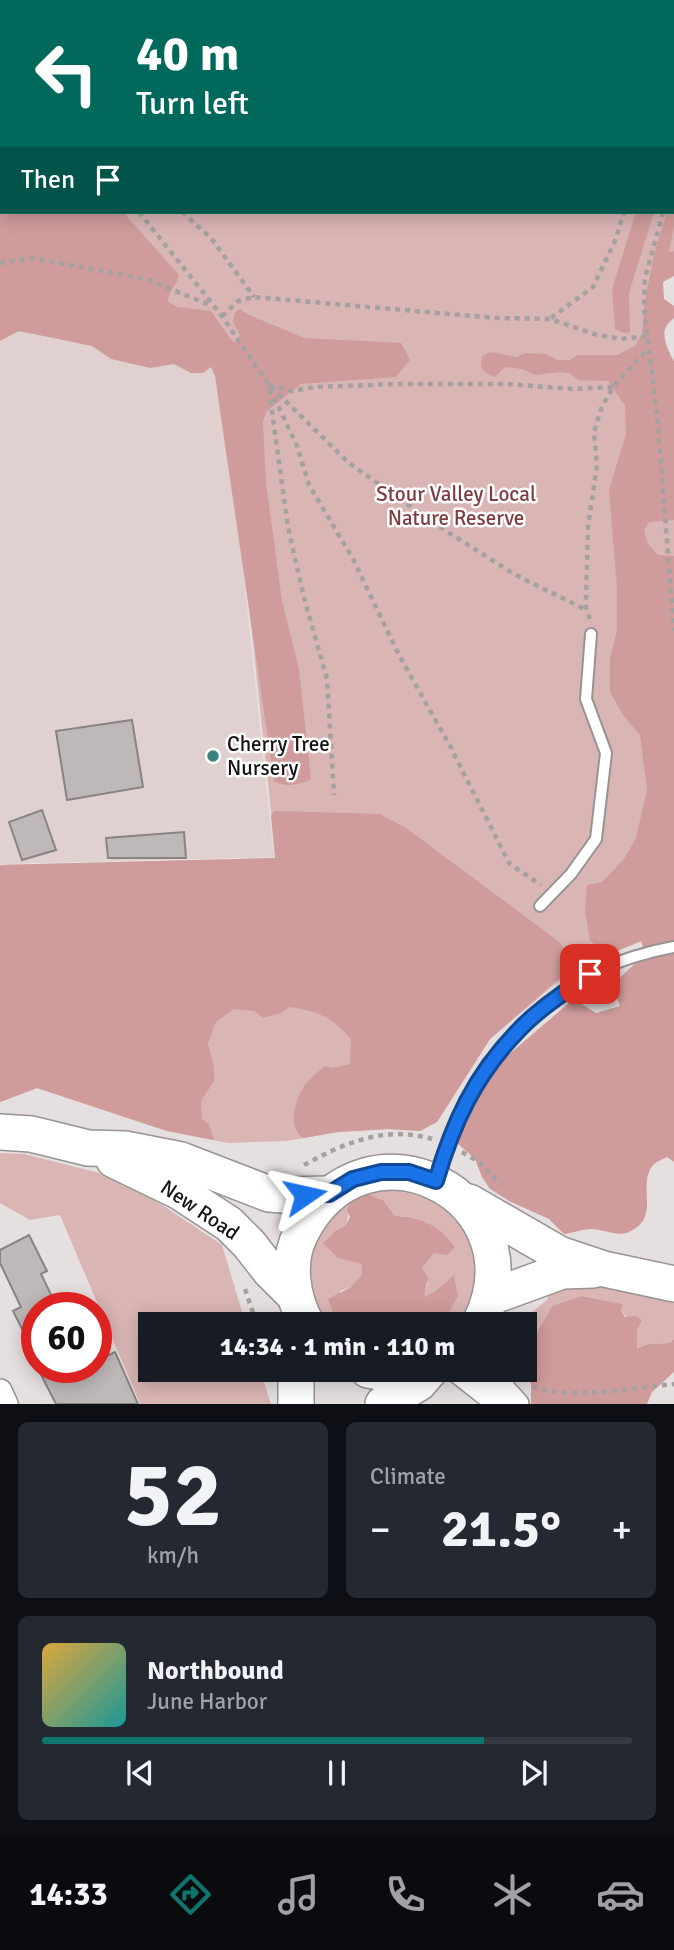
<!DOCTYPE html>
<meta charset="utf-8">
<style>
:root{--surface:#171b24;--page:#242831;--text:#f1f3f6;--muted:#9ea1a6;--line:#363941;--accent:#0f766e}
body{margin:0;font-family:Signika,sans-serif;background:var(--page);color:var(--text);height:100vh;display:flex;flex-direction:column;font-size:26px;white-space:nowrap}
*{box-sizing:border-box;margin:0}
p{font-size:23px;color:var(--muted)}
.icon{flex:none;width:38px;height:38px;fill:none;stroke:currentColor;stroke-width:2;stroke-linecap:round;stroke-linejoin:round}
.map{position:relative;height:1404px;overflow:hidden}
.drawer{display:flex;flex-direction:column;gap:18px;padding:18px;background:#0d0f14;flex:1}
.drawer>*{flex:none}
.guide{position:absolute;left:0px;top:0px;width:676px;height:214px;box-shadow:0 4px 18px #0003;background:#00695c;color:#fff;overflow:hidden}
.speed{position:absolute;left:21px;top:1292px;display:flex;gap:14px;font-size:35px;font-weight:700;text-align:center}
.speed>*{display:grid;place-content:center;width:91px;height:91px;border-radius:50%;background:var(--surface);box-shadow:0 4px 18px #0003;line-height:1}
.speed .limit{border:10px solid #d22;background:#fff;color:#111}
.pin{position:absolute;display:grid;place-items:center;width:60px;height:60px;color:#fff;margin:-30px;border-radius:14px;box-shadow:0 4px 10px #0006}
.me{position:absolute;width:77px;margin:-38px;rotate:79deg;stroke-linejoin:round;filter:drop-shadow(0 0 5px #0008)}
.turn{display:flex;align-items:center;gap:24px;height:147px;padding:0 21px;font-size:32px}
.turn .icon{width:91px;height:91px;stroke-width:2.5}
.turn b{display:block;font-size:49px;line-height:60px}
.then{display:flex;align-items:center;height:66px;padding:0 21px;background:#0003;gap:14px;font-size:26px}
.big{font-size:52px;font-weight:800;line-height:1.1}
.drawer .widget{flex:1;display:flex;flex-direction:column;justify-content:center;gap:10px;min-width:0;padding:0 24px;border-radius:10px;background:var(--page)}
.drawer .dial{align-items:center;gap:0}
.dial b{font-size:91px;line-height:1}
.song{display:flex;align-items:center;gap:21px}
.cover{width:84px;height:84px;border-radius:10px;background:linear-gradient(135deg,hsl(40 70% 55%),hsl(180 70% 35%))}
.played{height:7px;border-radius:4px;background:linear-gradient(90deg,var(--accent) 75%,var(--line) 75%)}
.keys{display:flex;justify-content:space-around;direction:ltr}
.heat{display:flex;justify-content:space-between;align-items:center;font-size:38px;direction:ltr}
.drawer .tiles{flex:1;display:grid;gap:18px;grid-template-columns:1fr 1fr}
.widget:last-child{grid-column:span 2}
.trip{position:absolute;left:138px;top:1312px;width:399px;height:70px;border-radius:0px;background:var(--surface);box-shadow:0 4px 18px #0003;font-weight:800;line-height:70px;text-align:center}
.tabs{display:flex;height:112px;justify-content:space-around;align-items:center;background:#090b0e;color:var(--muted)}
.tabs .icon{width:49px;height:49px}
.tabs .active{color:var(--accent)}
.tabs b{font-size:32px;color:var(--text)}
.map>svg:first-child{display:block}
</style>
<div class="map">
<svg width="674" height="1404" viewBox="0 0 674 1404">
<rect width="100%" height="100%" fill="#e5dfdf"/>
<!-- built -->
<polygon fill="#e0d1d0" points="0,321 219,347 274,857 0,864"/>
<!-- green -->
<g fill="#d9b5b4" fill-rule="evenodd">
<path d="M0,0H674V251L669,253L653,312L674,495V932L642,941L573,969L490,1039L437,1122L420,1131L388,1129L338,1132L287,1141L228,1143L167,1131L37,1088L0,1102V865L276,858L221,343L0,316ZM2,2H674V212H2Z"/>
<polygon points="0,1153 24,1154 123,1179 222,1245 246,1325 150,1325 150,1370 260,1370 271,1404 140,1404 60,1215 30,1220 0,1203"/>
<path d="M385,1190C458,1192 503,1262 459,1325H431C449,1308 465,1304 453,1276L434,1292L423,1298L428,1284L421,1268L434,1253L455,1247C440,1225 421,1217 395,1216L383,1200L368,1194Z"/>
<path d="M352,1201L346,1225L337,1230L338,1258L362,1263V1274L351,1287L340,1291L346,1318L354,1320L359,1325H325C298,1278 307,1232 352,1201Z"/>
<polygon points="590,1283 674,1303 674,1339 670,1343 648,1344 636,1348 637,1330 621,1310 623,1304 583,1296 552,1306 525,1353 525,1325 521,1325 531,1313 548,1299 546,1288"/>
</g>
<!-- forest -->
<g fill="#cf9c9b">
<path d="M0,0H130L2,2V212H123L179,275C177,285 168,291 168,302L178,307L211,311L232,341L236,342L240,335L233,322L235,312L240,309L247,314L304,338L401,343L410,360L396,377L301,384L267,411L263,421L266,483L282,601L299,669L311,779C301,785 283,788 274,781L215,376L211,367L203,373H191L174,364L150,368L111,359L92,346L19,331L0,341Z"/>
<path d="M674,191V227L669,252L674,251V276L663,282L664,299L674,306V318C671,321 668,323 666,327C661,336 669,353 674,361V520L649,522L644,530L648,544L658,555L674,556V1162L667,1157C663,1159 656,1162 653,1165C636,1187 662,1217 629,1232C618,1237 603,1229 591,1229C582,1229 573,1233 564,1234L549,1219L511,1202L490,1189L482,1177L475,1159L455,1141L469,1111L499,1063L570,1002L580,1003L596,1013L620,1006L612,985L645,954L641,941L609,954L590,941L585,910L587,885L602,882L624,859L636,838L647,790L640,735L623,715L610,692V658L617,631V588L609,490L626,434L625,406L608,381L579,380L569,373L559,372L536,375L522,369L505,367L495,377L485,372L481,367L482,356L490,352L517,357L526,353L546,354L557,360H570L578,355H618L635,346L642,334L645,300L655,250L667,212H674Z"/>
<polygon points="636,212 654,212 629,293 630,332 623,333 615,329 612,289"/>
<path d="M274,811L380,814L406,828L558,941L574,960L572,967L490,1039L437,1122L420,1131L388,1129L338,1132L303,1138C287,1126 295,1101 304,1086C309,1079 318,1072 325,1066L333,1068L350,1064L351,1039C332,1017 318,1011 289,1007L281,1013L263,1018L254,1011L234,1009L216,1022L208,1043L214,1067V1081L201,1101L202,1119L209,1124L214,1140L167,1131L37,1088L0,1102V865L275,858L271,816Z"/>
<path d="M368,1194L383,1200L395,1216C421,1217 440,1225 455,1247L447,1255L434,1253L422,1268L428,1278L424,1297L434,1292L454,1275L458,1296L450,1311L431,1325H359L353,1320L333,1312L328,1299L351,1287L362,1274V1264L338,1258L323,1243L337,1230L346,1225L350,1217L347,1209L352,1201Z"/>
<polygon points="582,1296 623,1304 621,1310 625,1317 635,1316 642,1320 637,1330 637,1348 648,1344 670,1343 674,1339 674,1372 652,1392 647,1404 531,1404 531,1384 522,1370 525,1370 525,1353 552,1306"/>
</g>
<!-- building -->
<g fill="#beb9b8" stroke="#898383" stroke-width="2">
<polygon points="132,720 143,787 67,800 56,731"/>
<polygon points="42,810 56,850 22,860 9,822"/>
<polygon points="184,832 186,858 108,858 106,838"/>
<polygon points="29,1235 47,1271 41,1274 57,1307 37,1307 37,1359 13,1311 21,1307 0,1263 0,1250"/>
<polygon points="115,1352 138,1404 56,1404 37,1367 96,1367 96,1361"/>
</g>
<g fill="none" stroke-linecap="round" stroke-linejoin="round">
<defs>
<g id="service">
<polyline points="540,906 571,874 596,839 606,753 586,699 591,634"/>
<path d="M437,1178C447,1141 461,1107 481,1074C500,1043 560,989 592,973C618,961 646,952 674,947"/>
</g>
<g id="minor">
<polyline points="456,1370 499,1404"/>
<polyline points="492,1370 504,1390 517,1404"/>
<polyline points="0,1391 6,1404"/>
</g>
<g id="primary">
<polyline points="0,1132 31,1134 88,1148 125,1149 181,1160 269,1194 282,1195 329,1194"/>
<polyline points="114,1160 180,1192 229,1224 249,1244 270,1271 294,1295"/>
<polyline points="469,1202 559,1254 604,1269 674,1284"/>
<polyline points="491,1297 562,1271 593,1270"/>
<path d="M307,1325C292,1298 286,1262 301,1233C365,1106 544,1198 479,1325"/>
<polyline points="368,1370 390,1374 417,1370"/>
<polyline points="296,1404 296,1370"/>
<polyline points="383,1404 419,1383 430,1370"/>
</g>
</defs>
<!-- service casing -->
<use href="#service" stroke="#989393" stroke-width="14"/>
<!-- minor casing -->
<use href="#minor" stroke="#989393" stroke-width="26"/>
<!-- primary casing -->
<use href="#primary" stroke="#989393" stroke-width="38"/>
<!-- path -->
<g stroke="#a5a1a1" stroke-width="4.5" stroke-dasharray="5 5" stroke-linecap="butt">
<polyline points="11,0 11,2"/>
<polyline points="154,2 156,0"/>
<polyline points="0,109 2,110"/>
<polyline points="0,147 2,147"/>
<polyline points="674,172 674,171"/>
<polyline points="139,212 222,316 268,384 297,446 309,485 353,559 399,655 450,746 505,855 510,864 541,885"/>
<polyline points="182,212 211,238 254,297"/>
<polyline points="663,212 645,278 644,309 658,425 674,631"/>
<polyline points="0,263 33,258 149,280 212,306"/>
<polyline points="222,316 238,301 254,297 496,318 550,319 594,334 621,339 647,336"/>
<polyline points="551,318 593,287 615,241 624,212"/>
<polyline points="269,385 293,391 314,387 398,384 508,384 573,389 613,387"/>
<polyline points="271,387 349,463 446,531 514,574 586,610"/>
<polyline points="269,390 288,527 304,598 327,679 334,795"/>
<polyline points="590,619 586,610 586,599 588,527 597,465 594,432 601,409 613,387 648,349"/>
<polyline points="462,1152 479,1162 501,1185"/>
<path d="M304,1165C344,1143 386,1125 432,1139"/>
<polyline points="245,1289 257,1325"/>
<polyline points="517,1325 521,1316"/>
<path d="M533,1386C565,1401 638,1387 674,1384"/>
</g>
<!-- service -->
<use href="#service" stroke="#fff" stroke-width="10"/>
<!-- minor -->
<use href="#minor" stroke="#fff" stroke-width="23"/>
<!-- primary -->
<use href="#primary" stroke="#fff" stroke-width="35"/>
</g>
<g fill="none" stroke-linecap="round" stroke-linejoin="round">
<defs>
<path id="route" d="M305,1195L329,1194L353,1179L381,1172H409L436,1181C453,1123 475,1075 518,1031C538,1009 566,992 590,974"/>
</defs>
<!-- route casing -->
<use href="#route" stroke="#114b97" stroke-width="18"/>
<!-- route -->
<use href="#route" stroke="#1a73e8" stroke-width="12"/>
</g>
<!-- markers -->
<circle fill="#39817d" stroke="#fff" stroke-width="2.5" cx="213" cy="756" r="7"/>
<g text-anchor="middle" stroke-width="5" stroke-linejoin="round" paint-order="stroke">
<!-- park labels -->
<g font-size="21" fill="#7e3d3e" stroke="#fff">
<text x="456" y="501">Stour Valley Local<tspan x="456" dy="24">Nature Reserve</tspan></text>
</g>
<!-- poi labels -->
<g font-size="21" fill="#141212" stroke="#fff" text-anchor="start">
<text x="227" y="751">Cherry Tree<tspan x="227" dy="24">Nursery</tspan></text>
</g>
<!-- street labels -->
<g font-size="21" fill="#141212" stroke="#fff">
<text transform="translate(200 1210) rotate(34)" y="7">New Road</text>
</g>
</g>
</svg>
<div class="speed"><div class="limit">60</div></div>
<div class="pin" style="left:590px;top:974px;background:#d93025"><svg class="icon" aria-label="arrive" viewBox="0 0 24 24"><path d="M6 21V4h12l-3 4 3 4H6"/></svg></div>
<svg class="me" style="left:305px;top:1195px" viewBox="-20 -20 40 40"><path d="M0-17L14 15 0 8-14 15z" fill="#1a73e8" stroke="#fff" stroke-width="4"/></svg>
<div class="trip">14:34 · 1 min · 110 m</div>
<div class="guide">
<div class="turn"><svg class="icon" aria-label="left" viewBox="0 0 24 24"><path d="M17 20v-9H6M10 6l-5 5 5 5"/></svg><div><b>40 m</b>Turn left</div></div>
<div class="then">Then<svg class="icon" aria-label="arrive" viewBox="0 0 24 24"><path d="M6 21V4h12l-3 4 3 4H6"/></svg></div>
</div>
</div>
<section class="drawer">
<div class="tiles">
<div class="widget dial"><b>52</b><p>km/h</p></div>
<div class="widget"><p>Climate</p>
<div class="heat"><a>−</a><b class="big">21.5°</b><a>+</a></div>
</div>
<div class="widget">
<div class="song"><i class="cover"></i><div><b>Northbound</b><p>June Harbor</p></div></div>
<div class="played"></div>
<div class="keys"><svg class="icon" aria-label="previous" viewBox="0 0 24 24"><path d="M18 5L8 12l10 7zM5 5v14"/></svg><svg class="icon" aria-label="pause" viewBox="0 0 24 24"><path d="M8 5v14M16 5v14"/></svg><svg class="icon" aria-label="next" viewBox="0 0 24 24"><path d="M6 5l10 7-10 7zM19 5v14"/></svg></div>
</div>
</div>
</section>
<nav class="tabs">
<b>14:33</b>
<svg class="icon active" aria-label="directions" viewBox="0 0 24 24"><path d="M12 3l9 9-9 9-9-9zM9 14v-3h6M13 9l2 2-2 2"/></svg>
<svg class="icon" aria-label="music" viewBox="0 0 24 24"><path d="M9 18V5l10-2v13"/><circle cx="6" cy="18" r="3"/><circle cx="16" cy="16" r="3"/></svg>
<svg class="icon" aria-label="phone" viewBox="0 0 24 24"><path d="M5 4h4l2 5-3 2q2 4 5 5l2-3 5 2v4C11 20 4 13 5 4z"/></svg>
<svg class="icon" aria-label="climate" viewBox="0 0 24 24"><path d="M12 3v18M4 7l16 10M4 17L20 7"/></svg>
<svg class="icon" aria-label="car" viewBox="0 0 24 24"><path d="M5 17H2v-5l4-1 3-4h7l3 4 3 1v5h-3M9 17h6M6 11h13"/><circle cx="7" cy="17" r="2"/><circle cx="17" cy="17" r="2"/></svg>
</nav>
